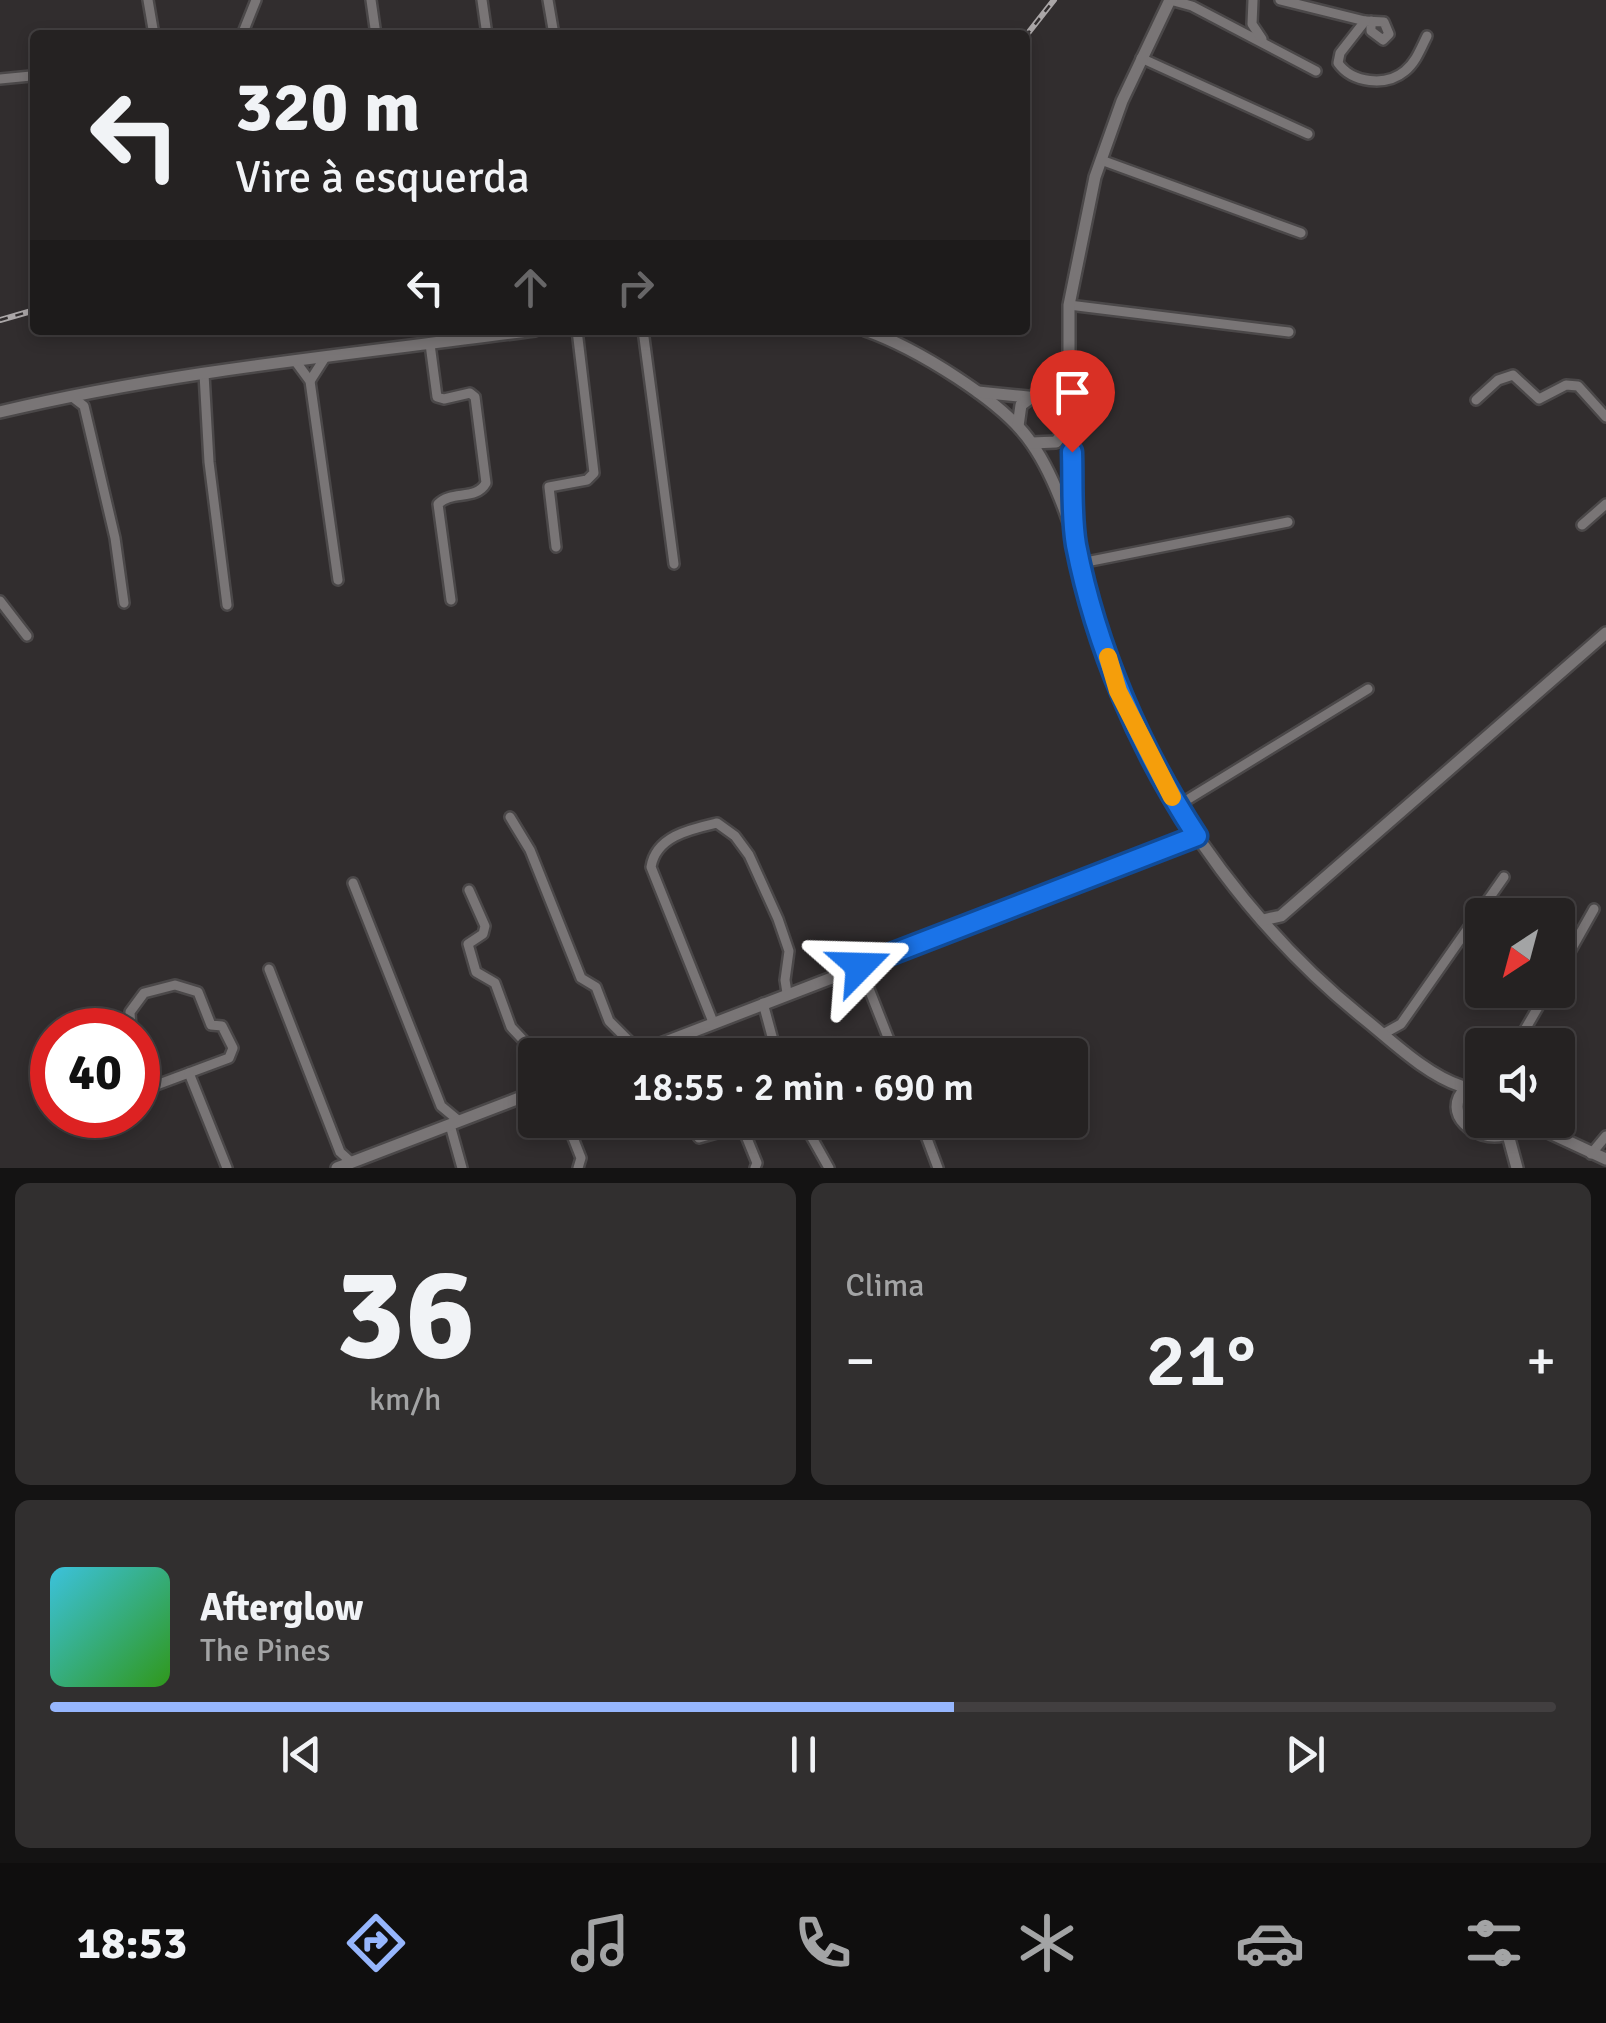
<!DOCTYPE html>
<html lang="pt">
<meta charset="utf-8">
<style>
:root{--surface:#252222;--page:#312f2f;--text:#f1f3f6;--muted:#a3a4a5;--line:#423f40;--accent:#96b6fd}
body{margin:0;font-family:Signika,sans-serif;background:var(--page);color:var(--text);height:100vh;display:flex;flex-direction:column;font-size:38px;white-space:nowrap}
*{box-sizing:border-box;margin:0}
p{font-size:32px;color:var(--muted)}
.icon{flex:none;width:55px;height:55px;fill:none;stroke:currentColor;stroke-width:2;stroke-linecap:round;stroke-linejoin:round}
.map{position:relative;height:1168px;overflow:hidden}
.side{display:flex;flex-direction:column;gap:15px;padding:15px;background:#141313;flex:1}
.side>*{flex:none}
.banner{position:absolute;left:30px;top:30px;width:1000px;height:305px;border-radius:10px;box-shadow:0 5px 15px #0003,0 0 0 2px var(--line);background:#252222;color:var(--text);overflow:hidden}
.needle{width:65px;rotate:216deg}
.fabs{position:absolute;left:1465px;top:898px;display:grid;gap:20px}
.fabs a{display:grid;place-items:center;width:110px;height:110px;border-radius:10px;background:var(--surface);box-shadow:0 5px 15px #0003,0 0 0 2px var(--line);font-size:50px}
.speed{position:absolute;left:30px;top:1008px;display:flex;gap:20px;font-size:50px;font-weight:700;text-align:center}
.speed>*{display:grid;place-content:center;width:130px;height:130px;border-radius:50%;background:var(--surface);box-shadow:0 5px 15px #0003,0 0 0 2px var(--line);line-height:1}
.speed .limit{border:15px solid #d22;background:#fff;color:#111}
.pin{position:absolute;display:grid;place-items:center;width:85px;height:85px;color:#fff;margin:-102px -42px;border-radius:50% 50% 50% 0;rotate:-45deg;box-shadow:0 0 10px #0007}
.pin .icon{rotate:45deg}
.me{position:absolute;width:110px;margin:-55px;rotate:68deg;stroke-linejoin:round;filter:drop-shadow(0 0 8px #0008)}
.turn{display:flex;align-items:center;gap:35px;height:210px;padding:0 40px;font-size:45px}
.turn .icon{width:130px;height:130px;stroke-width:2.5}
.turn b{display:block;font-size:70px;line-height:85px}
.lanes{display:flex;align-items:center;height:95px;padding:0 40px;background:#0003;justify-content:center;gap:50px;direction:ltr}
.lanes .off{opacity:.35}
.big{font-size:75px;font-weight:600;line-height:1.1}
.side .tile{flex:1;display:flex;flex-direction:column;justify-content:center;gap:15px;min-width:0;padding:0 35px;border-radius:15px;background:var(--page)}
.side .dial{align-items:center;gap:0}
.dial b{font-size:130px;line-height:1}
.song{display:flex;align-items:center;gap:30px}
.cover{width:120px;height:120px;border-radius:15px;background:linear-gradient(135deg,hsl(190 70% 55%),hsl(110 70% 35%))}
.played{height:10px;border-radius:5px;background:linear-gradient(90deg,var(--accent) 60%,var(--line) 60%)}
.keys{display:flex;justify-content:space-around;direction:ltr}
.heat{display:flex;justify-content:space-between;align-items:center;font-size:55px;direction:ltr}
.side .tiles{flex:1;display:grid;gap:15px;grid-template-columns:1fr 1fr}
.tile:last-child{grid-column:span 2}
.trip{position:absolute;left:518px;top:1038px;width:570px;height:100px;border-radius:10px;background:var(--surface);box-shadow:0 5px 15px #0003,0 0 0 2px var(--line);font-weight:600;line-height:100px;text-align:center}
.dock{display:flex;height:160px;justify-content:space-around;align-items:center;background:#0f0e0e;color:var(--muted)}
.dock .icon{width:70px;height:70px}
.dock .on{color:var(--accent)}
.dock b{font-size:45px;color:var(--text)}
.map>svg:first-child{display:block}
</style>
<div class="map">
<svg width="1606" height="1168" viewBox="0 0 1606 1168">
<rect width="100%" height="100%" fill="#312d2e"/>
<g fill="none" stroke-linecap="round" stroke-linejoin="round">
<defs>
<g id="minor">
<polyline points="148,0 154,35"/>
<polyline points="371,0 376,35"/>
<polyline points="482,0 487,35"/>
<polyline points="548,0 554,35"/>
<polyline points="1170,0 1192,6 1316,71"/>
<polyline points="1253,0 1252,24 1262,39"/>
<polyline points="1280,0 1365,21 1384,22 1389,34 1383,40 1371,31 1371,21"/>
<path d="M1365,21L1340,53L1338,63C1352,83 1386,87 1405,71C1416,62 1421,48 1427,36"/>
<polyline points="242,35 256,0"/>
<polyline points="1141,58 1308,134"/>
<polyline points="0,79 31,76"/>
<polyline points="1101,160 1301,233"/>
<polyline points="1069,305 1289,332"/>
<polyline points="643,330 674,564"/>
<path d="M430,344L437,397L444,399L470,393L475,397L486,483C476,501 452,490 438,504L451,600"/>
<polyline points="296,362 310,381 338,580"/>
<polyline points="204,374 209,462 227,605"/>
<polyline points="310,381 324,359"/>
<polyline points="71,396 84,406 115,538 124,603"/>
<polyline points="1476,400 1498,380 1513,375 1539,399 1566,385 1578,386 1606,417"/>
<polyline points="1582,525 1606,504"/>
<polyline points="556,547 549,487 587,480 594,473 577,330"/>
<polyline points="1081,563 1288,522"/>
<polyline points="0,601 27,636"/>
<polyline points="1177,806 1368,689"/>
<polyline points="510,817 530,850 581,978 596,987 609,1021 640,1052"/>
<polyline points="353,883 441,1106 459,1121"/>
<polyline points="469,890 485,926 483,934 468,944 476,972 495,983 511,1027 525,1042 535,1067"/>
<polyline points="860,966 895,1055"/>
<polyline points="269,969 340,1152 351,1162"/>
<polyline points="1558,973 1594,909"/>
<polyline points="763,1003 777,1055"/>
<path d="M713,1022L651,867C656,836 691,829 717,823L735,836L749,855L778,919L789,951L785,980L787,993"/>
<polyline points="131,1030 130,1012 144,993 175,985 198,992 211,1025 222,1026 233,1048 229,1058 151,1087 141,1083 138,1073"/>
<polyline points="1383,1034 1401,1024 1504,877"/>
<polyline points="1516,1045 1548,990"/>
<polyline points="189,1073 227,1168"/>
<polyline points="566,1120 581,1158 578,1168"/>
<polyline points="686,1120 699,1138 742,1126 757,1163 755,1168"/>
<polyline points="802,1120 829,1168"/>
<polyline points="920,1120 938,1168"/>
<polyline points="450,1125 462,1168"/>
<polyline points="1591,1154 1606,1136"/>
</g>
<g id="tertiary">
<path d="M865,330C914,347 1004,401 1032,444C1051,471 1065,509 1075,540C1092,590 1099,645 1119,693C1172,817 1257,932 1362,1017C1391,1040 1425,1074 1461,1086C1468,1089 1474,1086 1482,1087"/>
<polyline points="978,392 1028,397"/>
<path d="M0,412C175,370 357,354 535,330"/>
<polyline points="1018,426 1021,405 1051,383 1070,356"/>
<polyline points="1032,443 1056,442 1068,427"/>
<polyline points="1075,532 1069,411 1069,305 1095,177 1122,101 1170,0"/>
<polyline points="1263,920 1281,916 1606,633"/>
<polyline points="632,1055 1197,837"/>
<path d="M1466,1088C1440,1113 1476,1142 1503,1135L1512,1120"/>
<polyline points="1522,1120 1606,1159"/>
<polyline points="1507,1131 1517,1168"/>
<polyline points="337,1168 535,1092"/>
</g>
</defs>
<!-- minor casing -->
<use href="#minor" stroke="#4b4849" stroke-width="14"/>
<!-- tertiary casing -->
<use href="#tertiary" stroke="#4b4849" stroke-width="16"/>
<!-- minor -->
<use href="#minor" stroke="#797576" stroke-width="9"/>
<!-- tertiary -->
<use href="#tertiary" stroke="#797576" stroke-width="11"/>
<defs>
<g id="rail">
<polyline points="1025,37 1054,0"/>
<polyline points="0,320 35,310"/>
</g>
</defs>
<!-- rail casing -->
<use href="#rail" stroke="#aaa6a7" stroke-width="6"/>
<!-- rail -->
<use href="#rail" stroke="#312d2e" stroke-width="2.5" stroke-dasharray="8" stroke-linecap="butt"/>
</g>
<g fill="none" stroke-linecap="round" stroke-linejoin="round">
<defs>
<path id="route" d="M860,966L1197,836C1140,749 1096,648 1076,545C1071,515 1073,482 1072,452"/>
</defs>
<!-- route casing -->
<use href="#route" stroke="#114b97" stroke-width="25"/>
<!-- route -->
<use href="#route" stroke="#1a73e8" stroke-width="18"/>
<!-- slow -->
<polyline stroke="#f59e0b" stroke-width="18" points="1108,657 1118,691 1172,797"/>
</g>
</svg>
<div class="fabs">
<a><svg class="needle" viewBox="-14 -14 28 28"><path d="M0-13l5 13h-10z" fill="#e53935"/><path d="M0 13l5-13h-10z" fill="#a3a4a5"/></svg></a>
<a><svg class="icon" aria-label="sound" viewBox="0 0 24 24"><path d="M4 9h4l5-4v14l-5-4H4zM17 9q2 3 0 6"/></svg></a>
</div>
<div class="speed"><div class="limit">40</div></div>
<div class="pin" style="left:1072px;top:452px;background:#d93025"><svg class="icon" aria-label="arrive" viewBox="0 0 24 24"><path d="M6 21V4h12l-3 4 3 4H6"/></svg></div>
<svg class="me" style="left:860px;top:966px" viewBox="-20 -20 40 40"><path d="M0-17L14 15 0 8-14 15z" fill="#1a73e8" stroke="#fff" stroke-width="4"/></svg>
<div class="trip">18:55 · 2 min · 690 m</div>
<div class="banner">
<div class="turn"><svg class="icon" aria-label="left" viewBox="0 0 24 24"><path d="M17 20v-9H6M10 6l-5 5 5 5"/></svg><div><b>320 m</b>Vire à esquerda</div></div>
<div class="lanes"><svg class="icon" aria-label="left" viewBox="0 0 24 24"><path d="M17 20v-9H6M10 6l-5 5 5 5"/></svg><svg class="icon off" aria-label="ahead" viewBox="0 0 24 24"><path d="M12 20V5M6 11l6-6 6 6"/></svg><svg class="icon off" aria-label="right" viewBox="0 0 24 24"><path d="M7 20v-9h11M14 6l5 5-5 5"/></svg></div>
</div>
</div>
<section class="side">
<div class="tiles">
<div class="tile dial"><b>36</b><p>km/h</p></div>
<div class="tile"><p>Clima</p>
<div class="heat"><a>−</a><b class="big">21°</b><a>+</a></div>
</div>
<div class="tile">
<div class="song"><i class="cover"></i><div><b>Afterglow</b><p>The Pines</p></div></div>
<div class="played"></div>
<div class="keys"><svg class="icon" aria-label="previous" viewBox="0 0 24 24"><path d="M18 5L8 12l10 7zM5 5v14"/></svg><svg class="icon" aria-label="pause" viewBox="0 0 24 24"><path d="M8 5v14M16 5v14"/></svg><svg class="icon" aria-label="next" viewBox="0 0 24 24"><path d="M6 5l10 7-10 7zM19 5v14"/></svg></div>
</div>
</div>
</section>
<nav class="dock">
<b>18:53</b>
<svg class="icon on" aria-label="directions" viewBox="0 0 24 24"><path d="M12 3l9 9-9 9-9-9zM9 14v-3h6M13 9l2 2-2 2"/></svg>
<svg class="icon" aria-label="music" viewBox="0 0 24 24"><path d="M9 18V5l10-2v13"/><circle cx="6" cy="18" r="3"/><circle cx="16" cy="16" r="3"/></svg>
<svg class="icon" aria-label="phone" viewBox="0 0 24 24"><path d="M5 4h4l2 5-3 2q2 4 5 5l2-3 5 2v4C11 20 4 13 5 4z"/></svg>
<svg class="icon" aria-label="climate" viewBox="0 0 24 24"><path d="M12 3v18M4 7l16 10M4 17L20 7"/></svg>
<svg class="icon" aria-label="car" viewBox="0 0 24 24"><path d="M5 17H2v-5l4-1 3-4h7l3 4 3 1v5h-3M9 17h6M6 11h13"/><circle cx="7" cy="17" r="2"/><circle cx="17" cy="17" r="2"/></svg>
<svg class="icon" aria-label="filters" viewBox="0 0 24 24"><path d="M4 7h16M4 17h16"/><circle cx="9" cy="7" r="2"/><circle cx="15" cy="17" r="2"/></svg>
</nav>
